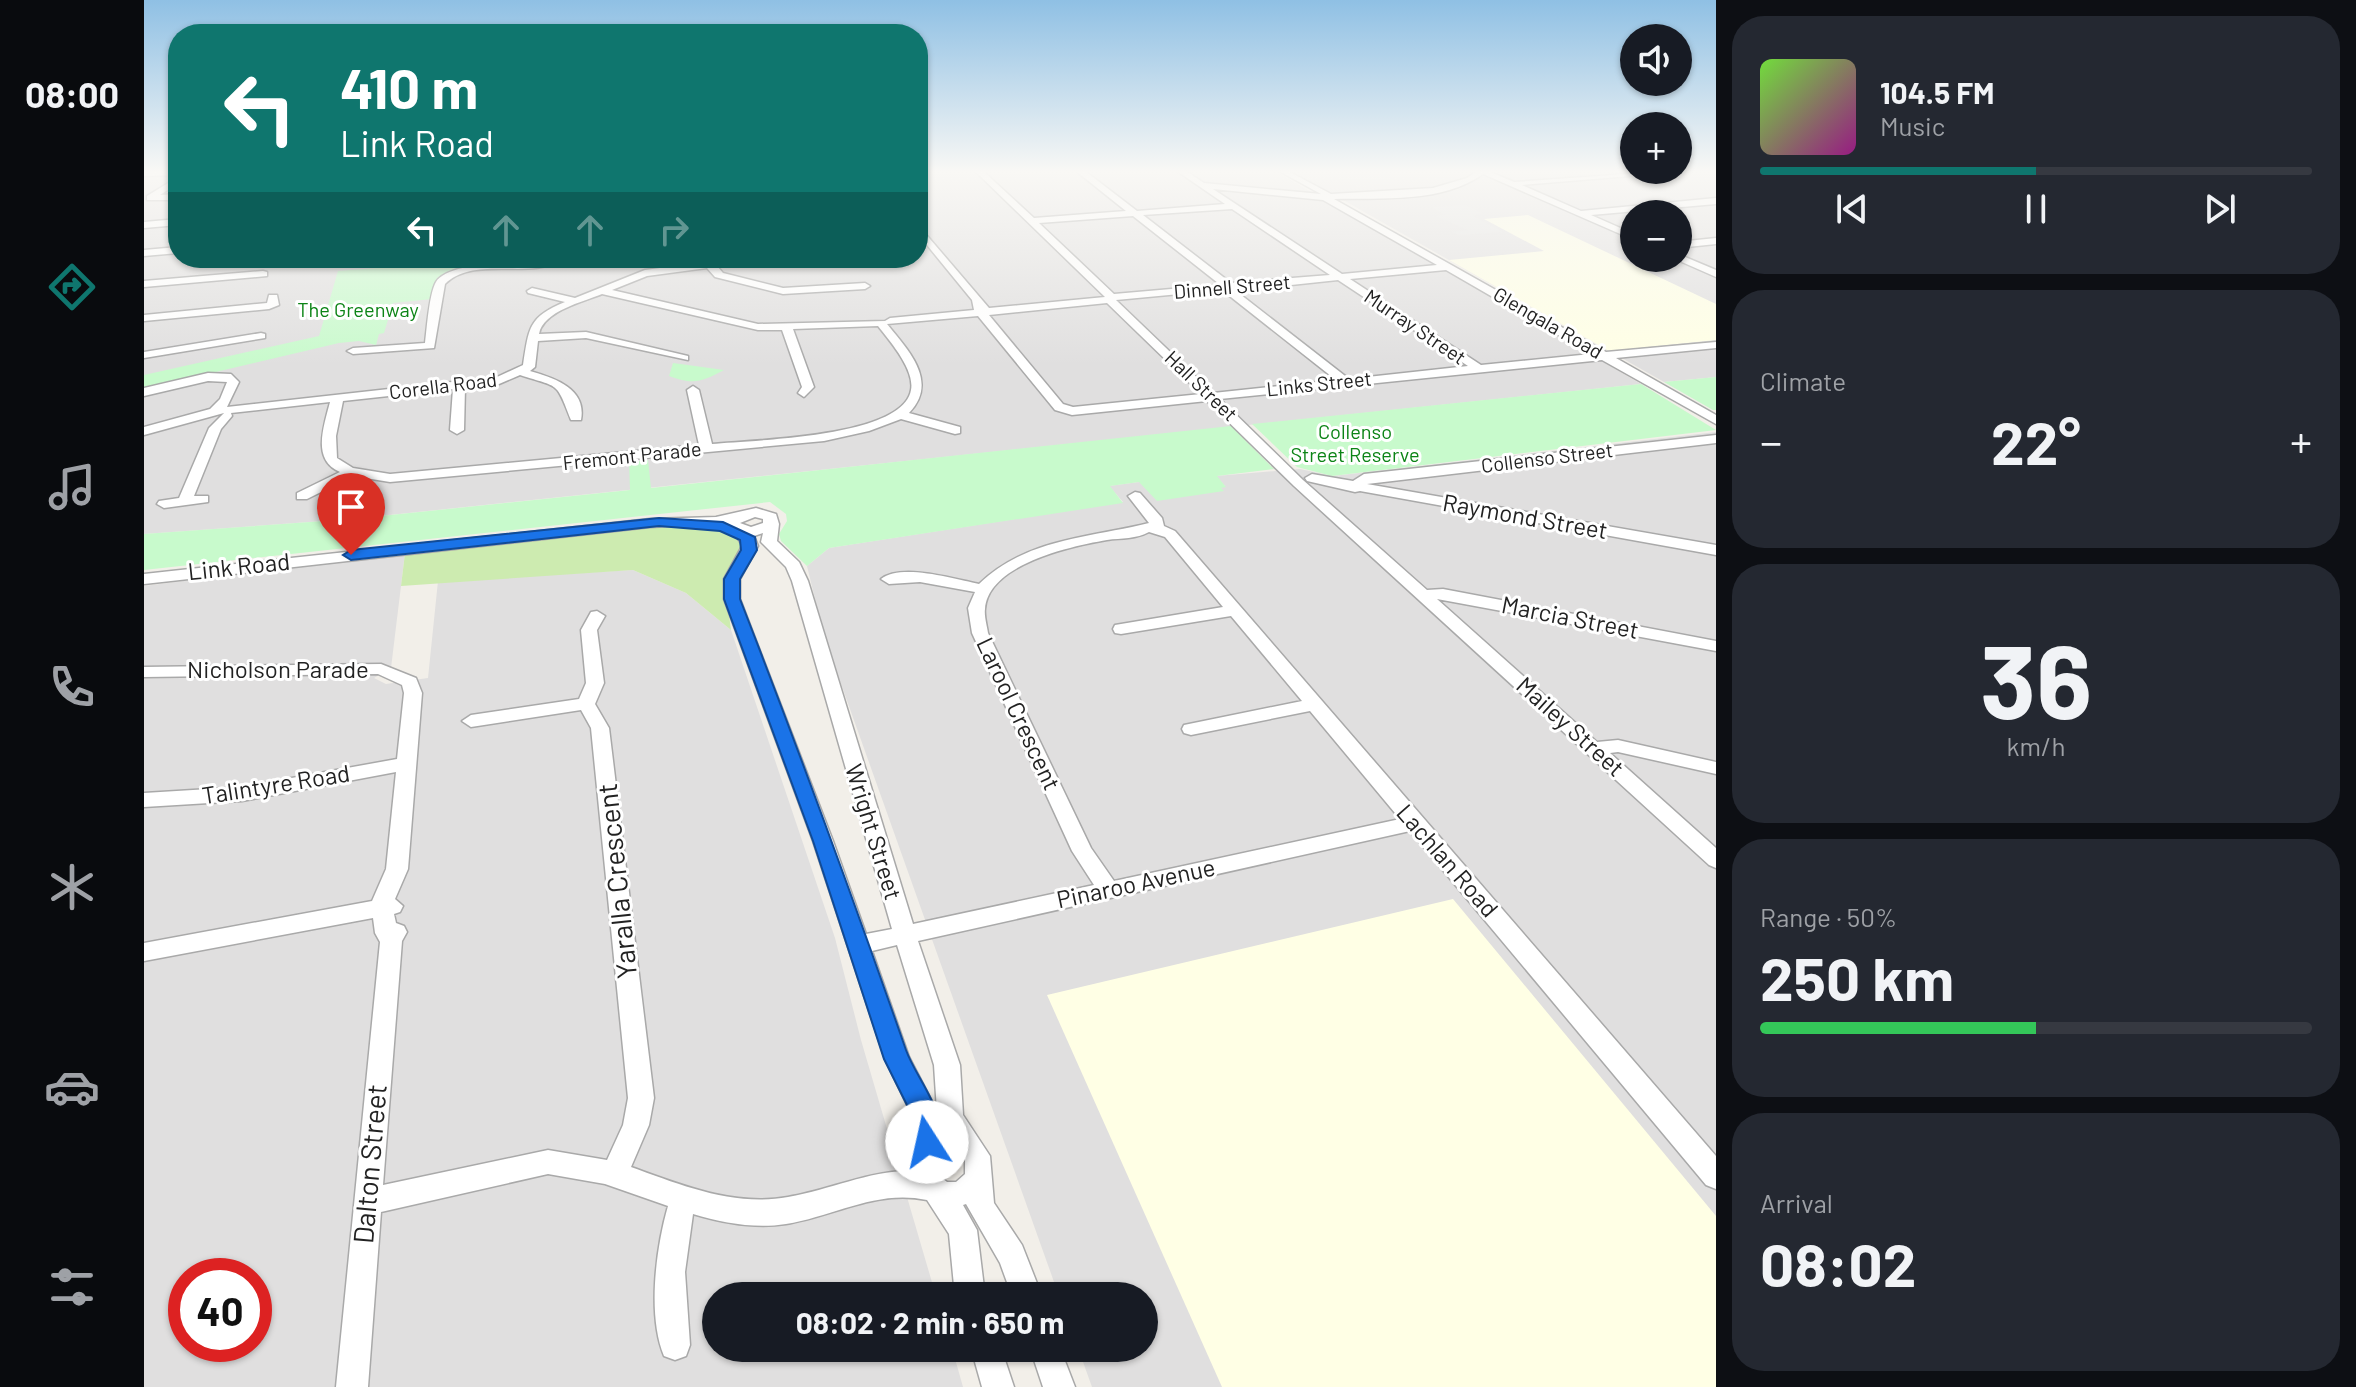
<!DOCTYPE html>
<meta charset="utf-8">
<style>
:root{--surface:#171b24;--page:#242831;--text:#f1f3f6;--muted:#9ea1a6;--line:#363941;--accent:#0f766e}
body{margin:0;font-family:Barlow,sans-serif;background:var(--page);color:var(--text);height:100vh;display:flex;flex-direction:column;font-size:30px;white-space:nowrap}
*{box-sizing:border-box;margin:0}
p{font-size:26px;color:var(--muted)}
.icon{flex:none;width:44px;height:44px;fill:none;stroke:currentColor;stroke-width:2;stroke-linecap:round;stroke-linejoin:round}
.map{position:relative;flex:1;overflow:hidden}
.details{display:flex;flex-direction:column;gap:16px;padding:16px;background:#0d0f14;width:640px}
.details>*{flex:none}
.top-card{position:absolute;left:24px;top:24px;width:760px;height:244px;border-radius:32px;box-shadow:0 2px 6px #0004;background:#0f766e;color:#fff;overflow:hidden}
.buttons{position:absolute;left:1476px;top:24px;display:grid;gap:16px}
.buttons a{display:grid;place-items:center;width:72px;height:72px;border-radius:50%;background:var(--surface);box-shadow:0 2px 6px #0004;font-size:40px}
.speed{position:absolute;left:24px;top:1258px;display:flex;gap:16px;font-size:40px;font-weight:700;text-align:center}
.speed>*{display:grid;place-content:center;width:104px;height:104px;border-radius:50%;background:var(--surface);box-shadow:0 2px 6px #0004;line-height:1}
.speed .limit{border:12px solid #d22;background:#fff;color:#111}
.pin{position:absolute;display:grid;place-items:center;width:68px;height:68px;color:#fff;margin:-82px -34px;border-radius:50% 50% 50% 0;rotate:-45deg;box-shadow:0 0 8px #0007}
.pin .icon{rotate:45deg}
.me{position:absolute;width:88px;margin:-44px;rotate:350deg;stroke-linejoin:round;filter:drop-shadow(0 0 6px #0008)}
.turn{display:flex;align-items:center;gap:28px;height:168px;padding:0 40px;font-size:36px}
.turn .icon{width:104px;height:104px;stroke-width:2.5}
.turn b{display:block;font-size:56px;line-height:68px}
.lanes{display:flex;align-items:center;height:76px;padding:0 40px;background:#0003;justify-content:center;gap:40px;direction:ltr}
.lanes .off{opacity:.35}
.big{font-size:60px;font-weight:700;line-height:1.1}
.details .tile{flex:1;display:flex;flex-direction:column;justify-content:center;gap:12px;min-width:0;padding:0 28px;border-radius:32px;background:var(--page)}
.details .dial{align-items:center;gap:0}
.dial b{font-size:104px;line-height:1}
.song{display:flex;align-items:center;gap:24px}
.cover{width:96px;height:96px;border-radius:12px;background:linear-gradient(135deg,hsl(100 70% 55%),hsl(310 70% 35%))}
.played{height:8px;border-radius:4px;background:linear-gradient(90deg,var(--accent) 50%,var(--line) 50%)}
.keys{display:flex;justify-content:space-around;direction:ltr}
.heat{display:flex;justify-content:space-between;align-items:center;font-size:44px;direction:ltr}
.charge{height:12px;border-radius:6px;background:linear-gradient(90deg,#34c759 50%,var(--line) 0)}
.trip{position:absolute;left:558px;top:1282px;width:456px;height:80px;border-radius:40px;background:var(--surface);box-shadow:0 2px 6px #0004;font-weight:700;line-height:80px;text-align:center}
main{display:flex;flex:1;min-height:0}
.tab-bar{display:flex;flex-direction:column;width:144px;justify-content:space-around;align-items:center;background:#090b0e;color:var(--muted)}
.tab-bar .icon{width:56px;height:56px}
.tab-bar .active{color:var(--accent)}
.tab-bar b{font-size:36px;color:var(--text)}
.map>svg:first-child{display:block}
</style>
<main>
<nav class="tab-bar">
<b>08:00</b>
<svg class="icon active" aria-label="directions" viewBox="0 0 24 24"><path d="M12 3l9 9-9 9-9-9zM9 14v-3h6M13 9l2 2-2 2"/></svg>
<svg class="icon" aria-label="music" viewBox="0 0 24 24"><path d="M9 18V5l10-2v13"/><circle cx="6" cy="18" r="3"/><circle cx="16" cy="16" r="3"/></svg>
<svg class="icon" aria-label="phone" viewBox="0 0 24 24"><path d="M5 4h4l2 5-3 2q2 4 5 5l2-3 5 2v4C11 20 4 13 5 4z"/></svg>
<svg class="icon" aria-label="climate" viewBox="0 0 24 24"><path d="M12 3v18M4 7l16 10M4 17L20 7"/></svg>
<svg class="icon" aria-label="car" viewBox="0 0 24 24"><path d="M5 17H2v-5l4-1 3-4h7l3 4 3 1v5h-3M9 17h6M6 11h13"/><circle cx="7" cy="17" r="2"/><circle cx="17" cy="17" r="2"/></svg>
<svg class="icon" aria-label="filters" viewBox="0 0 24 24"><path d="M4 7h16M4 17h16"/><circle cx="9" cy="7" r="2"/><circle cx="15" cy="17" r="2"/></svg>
</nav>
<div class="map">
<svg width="1572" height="1387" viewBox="0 0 1572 1387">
<rect width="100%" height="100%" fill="#f2efe9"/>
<!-- residential -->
<g fill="#e0dfdf" fill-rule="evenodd">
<polygon points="0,171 34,171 34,258 774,258 774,171 1131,171 1497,384 207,519 0,534"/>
<path d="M1148,171H1572V377L1520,382ZM1490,214H1534V258H1490Z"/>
<polygon points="1572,432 1572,1387 948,1387 934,1348 1000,1348 1000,1296 915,1296 680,636 663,566 685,548 979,502 965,486 995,482 1077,487 1081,486 1072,476 1156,469 1189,476"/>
<path d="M261,553L247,668L230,678L242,684L284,678L294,581L489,570L542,593L587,630L691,938L717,1040L792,1296H572V1348H808L819,1387H0V586ZM42,1276H110V1344H42Z"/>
</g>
<!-- education -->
<g fill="#ffffe5">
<polygon points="1384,215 1572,304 1572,340 1465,351 1305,260 1400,251 1340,219"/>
<polygon points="1309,899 1572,1216 1572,1387 1078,1387 903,995"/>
</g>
<!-- grass -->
<polygon fill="#cdebb0" points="529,525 580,530 595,535 598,545 581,584 587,630 542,593 489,570 257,586 261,553"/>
<!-- park -->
<g fill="#c8facc">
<polygon points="235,258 329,258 326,267 304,271 293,278 288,299 249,303 240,333 235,334 232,345 215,341 195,343 0,389 0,375 175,336 194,271 232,268 246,262"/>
<path d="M529,363L580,370C558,382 549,385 525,376Z"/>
<polygon points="1572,377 1572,410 1569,410 1520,382"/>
<polygon points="1497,384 1572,430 1188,476 1153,467 1108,424"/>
<polygon points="1087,426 1130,469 1073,476 1082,487 1077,488 1080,491 1013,501 995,482 966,486 979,503 685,548 663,566 637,541 635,534 643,521 642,514 626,502 0,570 0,534 208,519 486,490 485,462 504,460 507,488"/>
</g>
<!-- parking -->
<g fill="#e2e2e2">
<polygon points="1172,171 1231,171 1255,183 1213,187 1195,177 1165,179 1154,173"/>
<polygon points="1322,205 1338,213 1329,216 1359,232 1315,235 1308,232 1324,230 1291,216 1301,215 1288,207"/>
</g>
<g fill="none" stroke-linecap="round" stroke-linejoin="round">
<defs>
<g id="minor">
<polygon points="34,171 34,175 0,176 0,172"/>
<path d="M831,171H839L890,218L982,211L932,171H941L993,211L1081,204L1033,171H1042L1060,183L1177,194L1135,171H1144L1187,194L1289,188L1323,178L1333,171H1344L1370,182L1526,171L1522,173L1378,185L1437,211L1572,198V204L1447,215L1490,234V240L1339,174C1299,203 1237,198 1190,199L1462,352L1572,342V348L1472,358L1572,415V424L1458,360L1076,399L1159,480L1283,590L1299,589L1572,641V651L1293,599L1453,742L1474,740L1572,762V774L1474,752L1466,753L1572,848V868L1565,865L1150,486L1063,401L928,415L911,410L834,316L743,324C765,351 795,382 765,413L816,427V433L811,434L757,419L725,431L680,441L246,482L209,476L163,499H153V493L196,472C167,460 180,426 186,402L87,413L88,416L77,429L50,496H64V502L20,508L13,504L15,501L35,498L65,428L80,413L0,435V427L66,409L76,399L83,382L64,381L0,396V388L64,373L87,374L95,382L83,407L353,377L379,365C385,328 384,317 421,302L384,293L383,291L388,288L431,298L501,270L592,258H619L573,266L579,273L639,288L721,283L726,286L721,289L639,294L571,277L563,268L503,276L468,290L614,324L741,321L746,318L830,310L828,300L774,234V225L845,308L961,297ZM1069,189L1179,200L1293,265L1198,274ZM1088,209L1186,275L1087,283L999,215ZM989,216L1074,283L1073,285L970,294L895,223ZM1302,270L1447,354L1337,365L1206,279ZM1194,280L1324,366L1205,379L1092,291ZM1078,290L1192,380L1069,393L972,300ZM458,294L614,330H638L658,387L654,393L660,397L670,387L649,329L734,326C746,341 771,370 767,390C759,438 607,440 568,444L555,390L549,386L543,390L555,445L246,474L209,468L193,458L192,436L199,401L309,389L306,430L313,434L320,430L321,387L355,384L376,375C416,388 412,381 427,420H437C443,388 410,378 386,371L391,367L394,341L442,338L544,360V356L442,332L395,334C399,311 439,302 458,294ZM963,303L1057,394L929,407L919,404L845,315Z"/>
<polygon points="34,177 34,183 16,195 34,194 34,200 3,200 3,196"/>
<polygon points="34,219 34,225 0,228 0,222"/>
<polygon points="1572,238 1572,244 1534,248 1534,242"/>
<polygon points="34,247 34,253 0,256 0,250"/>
<polygon points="1534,254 1572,270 1572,277 1531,259"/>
<polygon points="219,258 230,258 236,264 228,266"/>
<path d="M417,258C391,282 331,254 301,284L290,348L209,354L203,351L209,348L281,343C283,328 285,294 292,282C303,261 394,258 417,258Z"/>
<polygon points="119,271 123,272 123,276 0,287 0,281"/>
<polygon points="125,295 133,295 135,305 125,309 0,321 0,315 123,303"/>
<polygon points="117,333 121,334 121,338 0,358 0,352"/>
<polygon points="1572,435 1572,443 1223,484 1572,545 1572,555 1216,491 1211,492 1163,481 1161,478 1168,474 1209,481 1220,474"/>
<path d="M991,492L996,493L1018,518L1020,526L1031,531L1572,1156V1189L1562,1185L1266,831L774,941L816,1065L819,1115L846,1156L850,1203L878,1245L898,1296H868L856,1263L822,1204L819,1205L833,1230L841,1296H811L805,1234L783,1200C733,1189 691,1216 642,1224C611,1229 579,1223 549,1214L541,1272L546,1345L542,1356L531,1360L520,1356C503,1315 512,1248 524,1206L461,1184L404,1174L237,1212L224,1387H192L236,942L231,933L229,918L0,961V943L228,901L242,869L252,772L98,801L0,807V793L98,787L253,759L260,693L258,685L234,674L0,677V667L237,664L272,678L278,693L264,869L251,899L259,906L256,912L250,914L252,923L260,926L263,932L258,941L239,1185L404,1150L463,1160L479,1125L484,1098L447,728L437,710L327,727L318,721L327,715L435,699L442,683L437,630L447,612L453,611L461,616L453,630L460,683L451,704L465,728L510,1098L505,1125L487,1167C537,1185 590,1207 644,1197C686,1190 723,1171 766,1171L770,1131L767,1113L741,1059L669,841L580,599V579L598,546C595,536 583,531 582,523L506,527L0,584V574L506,519L572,517L612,508L632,514L635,524L633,541L655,562L664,581L769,924L950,885L928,851L828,633L824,608L831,592L776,582L745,584L737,579C757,563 811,579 835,584C883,538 945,538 1005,523L984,496ZM611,517L619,519V523L607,527L596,523ZM1005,532L1021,537L1079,607L971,625L969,629L971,633L977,634L1087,616L1158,701L1040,725L1038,729L1040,733L1047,735L1166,711L1256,819L970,881L947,848L844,633C843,626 840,616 841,609C844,564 928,546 963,540C977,538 993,539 1005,532ZM619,533L617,542L642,567L648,581L748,929L722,934L689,841L596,599V579L614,546L610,536ZM753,945L790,1065L793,1111L765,1057L728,951ZM812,1151L821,1160V1174L812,1182H803L793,1174V1160L802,1151Z"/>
<polygon points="827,1348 857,1348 870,1387 838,1387"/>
<polygon points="886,1348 916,1348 931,1387 899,1387"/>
</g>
</defs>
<!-- minor casing -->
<use href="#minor" stroke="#a9a9a9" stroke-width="3"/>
<!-- minor -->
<use href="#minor" fill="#fff" fill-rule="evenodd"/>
</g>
<!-- sky -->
<linearGradient id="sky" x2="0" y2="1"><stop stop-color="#8fc0e4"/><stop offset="0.47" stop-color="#f9f8f5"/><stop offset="1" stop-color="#f9f8f5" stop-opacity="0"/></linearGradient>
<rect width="1572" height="365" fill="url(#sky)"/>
<!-- route -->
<path fill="#1a73e8" stroke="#114b97" stroke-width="2" d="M515,518L579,522L611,537L613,550L596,579V599C654,748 709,898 762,1050C773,1081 808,1116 792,1151L783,1154L773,1151L767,1113L740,1059L669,841L580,599V579L597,550L596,540L576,531L515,526L207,560L199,555L207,550Z"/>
<g text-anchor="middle" stroke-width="6" stroke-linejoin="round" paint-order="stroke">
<!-- far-street labels -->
<g font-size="20" fill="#222" stroke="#fff">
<text transform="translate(1088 287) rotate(-5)" y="7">Dinnell Street</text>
<text transform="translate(1404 323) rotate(30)" y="7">Glengala Road</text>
<text transform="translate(1271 327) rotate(34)" y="7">Murray Street</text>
<text transform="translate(1175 384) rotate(-6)" y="7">Links Street</text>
<text transform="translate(299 386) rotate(-7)" y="7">Corella Road</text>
<text transform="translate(1057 386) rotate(44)" y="7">Hall Street</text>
<text transform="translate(488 456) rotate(-6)" y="7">Fremont Parade</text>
<text transform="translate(1403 458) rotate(-7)" y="7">Collenso Street</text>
</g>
<!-- far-park labels -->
<g font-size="20" fill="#0c8416" stroke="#fff">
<text x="214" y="317">The Greenway</text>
<text x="1211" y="439">Collenso<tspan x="1211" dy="23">Street Reserve</tspan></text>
</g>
<!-- street labels -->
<g font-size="24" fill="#222" stroke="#fff">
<text transform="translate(1381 517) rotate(10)" y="8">Raymond Street</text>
<text transform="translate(95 567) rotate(-6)" y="8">Link Road</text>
<text transform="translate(1426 618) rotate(11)" y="8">Marcia Street</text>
<text x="134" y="678">Nicholson Parade</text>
<text transform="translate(874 714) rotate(65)" y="8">Larool Crescent</text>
<text transform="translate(1426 727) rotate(42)" y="8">Mailey Street</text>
<text transform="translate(132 785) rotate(-9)" y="8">Talintyre Road</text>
<text transform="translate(729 832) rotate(73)" y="8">Wright Street</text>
<text transform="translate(1303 861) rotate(49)" y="8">Lachlan Road</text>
<text transform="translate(992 884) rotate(-12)" y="8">Pinaroo Avenue</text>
</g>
<!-- near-street labels -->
<g font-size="28" fill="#222" stroke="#fff">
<text transform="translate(473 881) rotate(-96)" y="10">Yaralla Crescent</text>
<text transform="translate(226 1164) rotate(-85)" y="10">Dalton Street</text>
</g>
</g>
</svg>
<div class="buttons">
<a><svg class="icon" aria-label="sound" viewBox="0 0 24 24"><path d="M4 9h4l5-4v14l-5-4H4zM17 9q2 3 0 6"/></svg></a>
<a>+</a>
<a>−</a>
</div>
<div class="speed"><div class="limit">40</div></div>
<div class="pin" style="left:207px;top:555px;background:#d93025"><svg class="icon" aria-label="arrive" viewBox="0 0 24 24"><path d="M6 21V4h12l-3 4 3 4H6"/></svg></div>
<svg class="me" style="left:783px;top:1142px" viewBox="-20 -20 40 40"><circle r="19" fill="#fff"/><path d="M0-13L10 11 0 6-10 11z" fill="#1a73e8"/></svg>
<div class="trip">08:02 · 2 min · 650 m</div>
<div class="top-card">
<div class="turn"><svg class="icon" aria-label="left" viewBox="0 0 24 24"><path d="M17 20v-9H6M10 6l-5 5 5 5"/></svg><div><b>410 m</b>Link Road</div></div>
<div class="lanes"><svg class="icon" aria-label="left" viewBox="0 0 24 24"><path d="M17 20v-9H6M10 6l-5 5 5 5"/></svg><svg class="icon off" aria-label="ahead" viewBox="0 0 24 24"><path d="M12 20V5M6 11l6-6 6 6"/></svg><svg class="icon off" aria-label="ahead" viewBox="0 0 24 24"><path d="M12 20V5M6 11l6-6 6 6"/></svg><svg class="icon off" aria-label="right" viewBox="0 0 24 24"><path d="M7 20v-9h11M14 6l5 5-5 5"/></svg></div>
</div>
</div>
<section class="details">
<div class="tile">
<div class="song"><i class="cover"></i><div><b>104.5 FM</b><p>Music</p></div></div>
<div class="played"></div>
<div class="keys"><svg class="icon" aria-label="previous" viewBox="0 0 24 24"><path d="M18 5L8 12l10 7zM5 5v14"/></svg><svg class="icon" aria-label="pause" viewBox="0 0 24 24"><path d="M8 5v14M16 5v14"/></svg><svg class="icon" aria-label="next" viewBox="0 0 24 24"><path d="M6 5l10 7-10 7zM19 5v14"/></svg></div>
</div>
<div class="tile"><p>Climate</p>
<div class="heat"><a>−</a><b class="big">22°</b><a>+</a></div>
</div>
<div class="tile dial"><b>36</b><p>km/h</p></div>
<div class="tile"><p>Range · 50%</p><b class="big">250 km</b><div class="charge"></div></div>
<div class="tile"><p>Arrival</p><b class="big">08:02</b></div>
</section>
</main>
